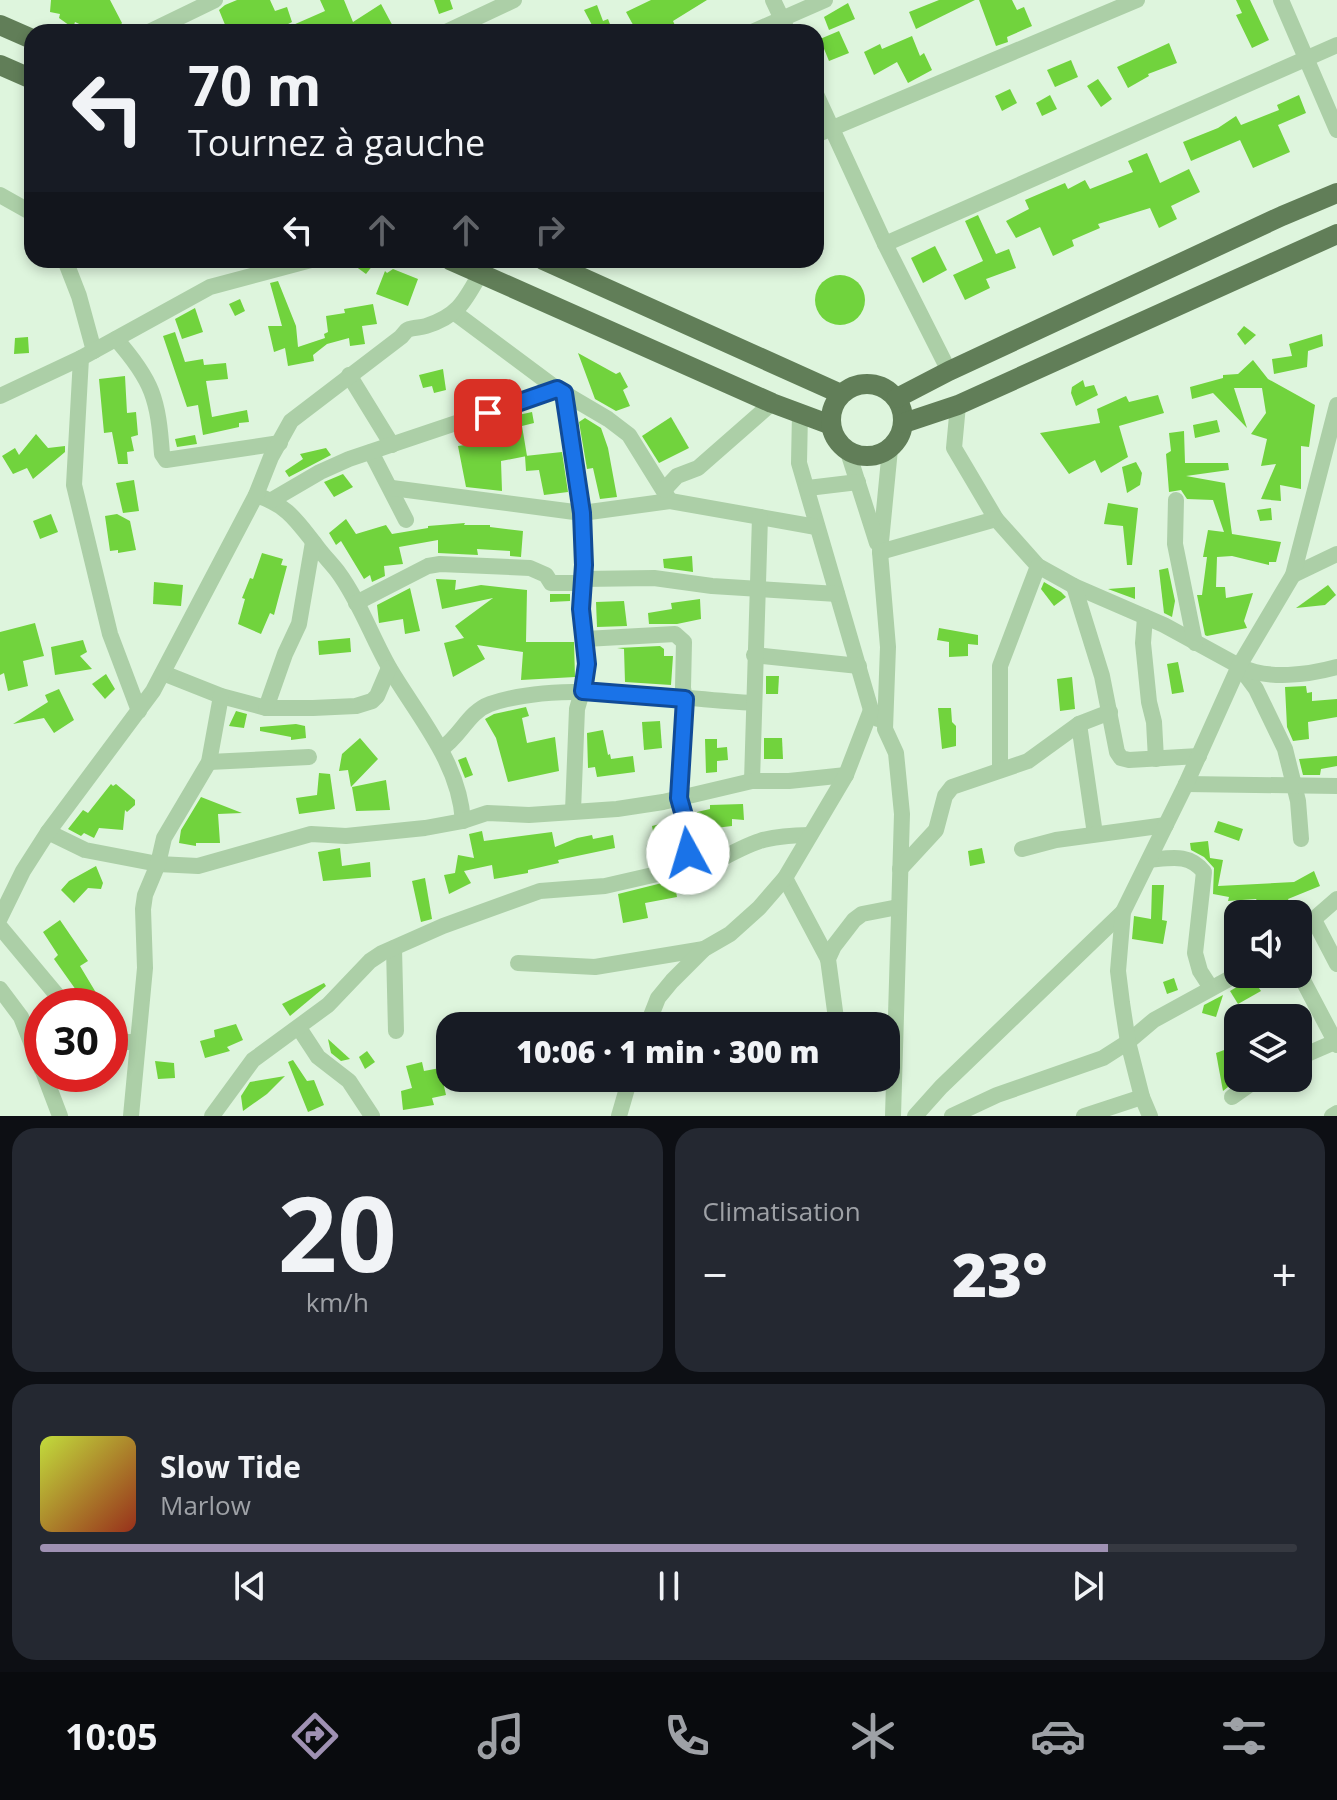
<!DOCTYPE html>
<html lang="fr">
<meta charset="utf-8">
<style>
:root{--surface:#171b24;--page:#242831;--text:#f1f3f6;--muted:#9ea1a6;--line:#363941;--accent:#9f91b3}
body{margin:0;font-family:"Open Sans",sans-serif;background:var(--page);color:var(--text);height:100vh;display:flex;flex-direction:column;font-size:30px;white-space:nowrap}
*{box-sizing:border-box;margin:0}
p{font-size:26px;color:var(--muted)}
.icon{flex:none;width:44px;height:44px;fill:none;stroke:currentColor;stroke-width:2;stroke-linecap:round;stroke-linejoin:round}
.map{position:relative;height:1116px;overflow:hidden}
.drawer{display:flex;flex-direction:column;gap:12px;padding:12px;background:#0d0f14;flex:1}
.drawer>*{flex:none}
.top-card{position:absolute;left:24px;top:24px;width:800px;height:244px;border-radius:24px;box-shadow:0 4px 12px #0003;background:#171b24;color:var(--text);overflow:hidden}
.tools{position:absolute;left:1224px;top:900px;display:grid;gap:16px}
.tools a{display:grid;place-items:center;width:88px;height:88px;border-radius:16px;background:var(--surface);box-shadow:0 4px 12px #0003;font-size:40px}
.speed{position:absolute;left:24px;top:988px;display:flex;gap:16px;font-size:40px;font-weight:700;text-align:center}
.speed>*{display:grid;place-content:center;width:104px;height:104px;border-radius:50%;background:var(--surface);box-shadow:0 4px 12px #0003;line-height:1}
.speed .limit{border:12px solid #d22;background:#fff;color:#111}
.pin{position:absolute;display:grid;place-items:center;width:68px;height:68px;color:#fff;margin:-34px;border-radius:16px;box-shadow:0 4px 12px #0006}
.me{position:absolute;width:88px;margin:-44px;rotate:354deg;stroke-linejoin:round;filter:drop-shadow(0 0 6px #0008)}
.turn{display:flex;align-items:center;gap:28px;height:168px;padding:0 32px;font-size:36px}
.turn .icon{width:104px;height:104px;stroke-width:2.5}
.turn b{display:block;font-size:56px;line-height:68px}
.lanes{display:flex;align-items:center;height:76px;padding:0 32px;background:#0003;justify-content:center;gap:40px;direction:ltr}
.lanes .off{opacity:.35}
.big{font-size:60px;font-weight:800;line-height:1.1}
.drawer .widget{flex:1;display:flex;flex-direction:column;justify-content:center;gap:12px;min-width:0;padding:0 28px;border-radius:24px;background:var(--page)}
.drawer .dial{align-items:center;gap:0}
.dial b{font-size:104px;line-height:1}
.song{display:flex;align-items:center;gap:24px}
.cover{width:96px;height:96px;border-radius:12px;background:linear-gradient(135deg,hsl(70 70% 55%),hsl(10 70% 35%))}
.played{height:8px;border-radius:4px;background:linear-gradient(90deg,var(--accent) 85%,var(--line) 85%)}
.keys{display:flex;justify-content:space-around;direction:ltr}
.heat{display:flex;justify-content:space-between;align-items:center;font-size:44px;direction:ltr}
.drawer .tiles{flex:1;display:grid;gap:12px;grid-template-columns:1fr 1fr}
.widget:last-child{grid-column:span 2}
.trip{position:absolute;left:436px;top:1012px;width:464px;height:80px;border-radius:24px;background:var(--surface);box-shadow:0 4px 12px #0003;font-weight:800;line-height:80px;text-align:center}
.tab-bar{display:flex;height:128px;justify-content:space-around;align-items:center;background:#090b0e;color:var(--muted)}
.tab-bar .icon{width:56px;height:56px}
.tab-bar .active{color:var(--accent)}
.tab-bar b{font-size:36px;color:var(--text)}
.map>svg:first-child{display:block}
</style>
<div class="map">
<svg width="1337" height="1116" viewBox="0 0 1337 1116">
<rect width="100%" height="100%" fill="#def5dd"/>
<!-- building -->
<g fill="#71d33d">
<polygon points="51,0 110,0 122,23 116,32 96,32 75,22 73,28 59,18 60,14 50,12"/>
<polygon points="237,0 270,0 275,11 287,7 292,22 273,32 228,32 219,10 225,5"/>
<polygon points="320,0 344,0 353,22 381,4 396,32 277,32 325,11"/>
<polygon points="434,0 450,0 453,9 439,14"/>
<polygon points="651,0 707,0 673,21 678,32 637,32 626,12"/>
<polygon points="939,0 975,0 916,29 909,12"/>
<polygon points="979,0 1012,0 1017,10 1024,7 1032,26 1007,37 1008,42 996,46"/>
<polygon points="1236,0 1250,0 1269,40 1252,48 1236,15 1242,13"/>
<polygon points="848,3 855,19 829,30 824,17"/>
<polygon points="597,5 603,21 608,19 613,32 577,32 592,25 584,10"/>
<polygon points="839,31 849,53 829,61 820,39"/>
<polygon points="912,36 920,56 924,53 932,70 908,83 897,62 874,75 864,52 880,44 882,49"/>
<polygon points="1169,43 1177,63 1148,74 1149,76 1128,88 1117,67"/>
<polygon points="1071,60 1078,77 1055,87 1047,70"/>
<polygon points="1098,79 1112,99 1101,107 1087,86"/>
<polygon points="1010,89 1017,103 1002,111 995,96"/>
<polygon points="1050,95 1057,109 1042,116 1036,103"/>
<polygon points="1299,95 1306,113 1278,125 1290,152 1253,168 1240,140 1191,161 1183,142 1218,128 1236,116 1241,125 1279,110 1277,105"/>
<polygon points="1147,153 1160,183 1189,169 1200,192 1171,206 1177,219 1159,228 1150,208 1098,224 1100,228 1072,240 1074,246 1053,256 1040,227 1016,238 1006,221 1029,209 1025,200 1065,183 1068,189 1085,180 1090,189 1133,172 1128,161"/>
<polygon points="978,215 996,254 1009,249 1016,268 986,279 990,288 965,300 953,275 983,261 965,221"/>
<polygon points="935,246 947,270 923,283 911,258"/>
<polygon points="347,260 377,260 366,274"/>
<polygon points="393,269 418,279 408,306 376,294 385,271 387,273"/>
<circle cx="840" cy="300" r="25"/>
<polygon points="278,281 296,326 298,347 325,338 324,334 328,332 326,316 345,313 344,309 373,304 377,324 362,326 365,344 350,346 349,338 327,344 313,355 314,361 288,366 285,348 274,352 268,326 282,326 270,283"/>
<polygon points="240,299 245,311 235,316 229,304"/>
<polygon points="195,308 203,332 182,339 175,319"/>
<polygon points="1244,326 1256,335 1245,345 1237,334"/>
<polygon points="175,332 185,362 203,359 204,365 226,363 228,379 206,381 212,417 247,410 249,422 239,423 239,427 203,435 198,405 187,407 163,336"/>
<polygon points="1322,334 1323,346 1308,351 1307,367 1274,374 1272,359 1292,356 1289,344"/>
<polygon points="28,337 29,353 14,354 15,338"/>
<polygon points="578,353 616,374 620,372 628,387 623,390 630,406 616,411 595,399"/>
<polygon points="1253,360 1268,379 1315,405 1309,447 1301,446 1301,489 1280,485 1281,501 1261,499 1276,464 1261,466 1267,439 1251,434 1266,413 1262,388 1234,388 1247,428 1213,393 1192,399 1190,387 1223,378 1223,375 1238,374"/>
<polygon points="443,369 446,390 434,393 432,386 423,388 419,375"/>
<polygon points="125,376 127,413 136,412 138,435 131,437 134,451 127,452 128,464 118,464 112,432 104,433 99,379"/>
<polygon points="1083,380 1085,387 1094,385 1098,395 1076,406 1071,393 1072,387"/>
<polygon points="1158,395 1164,413 1119,426 1128,457 1101,473 1095,460 1069,474 1040,433 1100,423 1097,409 1126,396 1129,402"/>
<polygon points="532,412 534,423 522,426 527,456 501,461 502,491 466,487 458,446 491,441 490,423 509,422 509,417"/>
<polygon points="671,417 689,448 659,463 642,436"/>
<polygon points="585,418 601,428 608,448 617,497 600,499 593,468 587,469 579,422"/>
<polygon points="1217,420 1220,432 1195,438 1193,425"/>
<polygon points="1184,431 1185,463 1228,463 1229,470 1186,476 1225,483 1232,534 1281,542 1276,562 1269,562 1269,565 1232,556 1217,557 1216,587 1225,587 1226,598 1253,593 1244,621 1247,628 1207,636 1205,635 1197,595 1202,595 1207,557 1203,557 1208,530 1224,532 1213,500 1187,499 1181,490 1169,492 1166,454 1171,451 1169,433"/>
<polygon points="36,434 48,448 65,446 65,452 33,479 27,468 13,474 2,456 15,448 19,455"/>
<polygon points="195,435 197,444 177,447 175,439"/>
<polygon points="326,448 331,455 289,477 285,471 303,459 300,454"/>
<polygon points="562,452 568,492 544,495 539,470 526,471 525,456"/>
<polygon points="1136,462 1142,473 1140,485 1127,493 1122,467"/>
<polygon points="343,474 353,487 334,497 324,482"/>
<polygon points="134,480 139,511 123,513 116,483"/>
<polygon points="1108,503 1138,508 1132,565 1127,565 1123,526 1104,524"/>
<polygon points="1271,508 1272,520 1260,521 1257,510"/>
<polygon points="51,514 58,532 40,539 33,521"/>
<polygon points="117,514 130,521 136,550 118,553 118,550 110,551 105,516"/>
<polygon points="346,519 356,534 386,525 392,534 428,528 428,526 465,523 464,525 490,525 490,527 523,531 521,557 510,556 510,551 477,549 478,555 438,553 438,540 399,547 403,564 384,566 385,576 372,582 370,575 364,579 341,541 336,545 329,533"/>
<polygon points="262,553 283,559 281,565 287,566 274,615 270,613 261,634 238,624 245,599 242,598 250,578 253,579"/>
<polygon points="692,556 693,572 664,568 663,559"/>
<polygon points="1168,568 1175,601 1172,617 1164,613 1159,570"/>
<polygon points="436,579 456,580 455,590 481,585 527,590 526,642 574,642 575,677 521,680 523,652 477,645 485,659 453,677 444,643 464,638 455,626 493,598 442,609"/>
<polygon points="154,582 183,585 181,606 153,604"/>
<polygon points="1044,582 1061,592 1066,597 1054,606 1041,589"/>
<polygon points="1328,585 1336,595 1325,605 1296,608"/>
<polygon points="1135,587 1135,599 1108,589"/>
<polygon points="410,588 420,631 405,634 403,619 379,623 377,605"/>
<polygon points="550,594 570,594 570,601 550,602"/>
<polygon points="700,599 701,619 677,624 649,624 648,613 672,609 671,603"/>
<polygon points="624,601 627,626 597,627 596,602"/>
<polygon points="35,623 44,656 23,661 28,686 8,691 4,673 0,675 0,632"/>
<polygon points="939,628 978,635 978,645 968,644 968,656 949,657 949,642 937,640"/>
<polygon points="350,638 351,652 319,655 318,641"/>
<polygon points="83,640 87,652 80,656 92,669 55,675 51,647"/>
<polygon points="660,646 664,649 664,656 673,656 671,685 625,682 624,649 617,648"/>
<polygon points="1178,662 1184,692 1172,694 1167,664"/>
<polygon points="106,674 115,689 105,699 92,684"/>
<polygon points="766,676 779,676 778,694 766,694"/>
<polygon points="1072,677 1075,709 1060,711 1057,679"/>
<polygon points="1306,686 1307,693 1312,692 1312,701 1337,699 1337,717 1308,722 1309,739 1293,741 1287,727 1285,687"/>
<polygon points="59,689 74,720 54,733 44,718 13,724 48,702 45,695"/>
<polygon points="526,707 529,716 522,718 527,743 555,737 559,771 508,782 496,738 485,719 494,714"/>
<polygon points="938,708 951,708 952,722 956,726 956,746 942,749"/>
<polygon points="236,711 247,714 244,728 229,726"/>
<polygon points="660,721 662,748 644,750 642,722"/>
<polygon points="296,724 305,726 306,738 291,740 291,737 260,731 260,727"/>
<polygon points="603,730 608,755 610,754 611,759 633,756 635,772 597,777 595,767 588,768 587,733"/>
<polygon points="360,738 378,759 351,787 348,770 339,771 342,754"/>
<polygon points="764,738 782,738 783,759 764,759"/>
<polygon points="705,739 717,739 717,748 727,747 728,760 717,761 717,772 706,773"/>
<polygon points="1337,756 1337,766 1321,769 1320,775 1303,775 1299,759"/>
<polygon points="466,757 473,775 465,778 458,760"/>
<polygon points="319,773 330,774 335,809 299,814 296,798 317,795"/>
<polygon points="386,780 390,810 356,811 352,787"/>
<polygon points="111,784 113,786 116,784 135,800 135,805 127,812 125,810 123,830 99,828 94,838 84,833 81,836 68,829 83,810 88,813"/>
<polygon points="201,797 242,813 218,814 220,843 196,843 196,846 179,843 181,830"/>
<polygon points="743,804 744,820 732,819 732,826 699,830 697,812 710,809 710,805"/>
<polygon points="1218,821 1243,829 1239,841 1214,832"/>
<polygon points="668,822 670,835 654,837 652,826"/>
<polygon points="482,831 484,841 552,832 555,847 577,838 592,835 593,839 613,835 615,848 558,860 559,863 528,870 528,873 494,879 492,865 464,871 471,883 449,894 444,875 455,873 458,855 474,858 469,834"/>
<polygon points="1208,841 1210,858 1223,860 1218,886 1294,882 1314,871 1320,886 1288,899 1295,914 1265,914 1256,899 1228,901 1229,897 1213,894 1214,868 1204,857 1191,850 1190,843"/>
<polygon points="340,848 342,866 370,862 371,877 323,881 318,852"/>
<polygon points="982,848 985,863 970,866 968,851"/>
<polygon points="96,866 103,883 101,889 88,888 74,903 61,890 69,881"/>
<polygon points="425,878 432,919 421,922 412,881"/>
<polygon points="674,880 677,897 645,903 648,918 623,923 618,894"/>
<polygon points="1152,885 1164,885 1162,920 1167,921 1163,944 1132,939 1134,916 1151,919"/>
<polygon points="60,920 88,961 80,966 104,1006 95,1006 73,996 76,990 54,959 58,955 43,932"/>
<polygon points="1174,978 1178,990 1167,994 1163,982"/>
<polygon points="1252,978 1261,991 1238,1004 1230,991"/>
<polygon points="324,983 326,986 290,1016 282,1004"/>
<polygon points="1223,995 1216,1017 1202,1013 1204,1005"/>
<polygon points="236,1024 243,1040 227,1047 230,1051 205,1058 200,1041 215,1037 214,1030"/>
<polygon points="328,1039 350,1059 341,1061 331,1053"/>
<polygon points="1235,1046 1238,1056 1238,1079 1223,1091 1216,1053"/>
<polygon points="367,1051 375,1062 365,1069 359,1057"/>
<polygon points="293,1060 307,1081 314,1080 324,1105 308,1112 288,1062"/>
<polygon points="155,1061 174,1063 175,1078 158,1079"/>
<polygon points="422,1062 424,1071 440,1068 446,1095 432,1098 434,1105 403,1110 401,1091 412,1088 406,1066"/>
<polygon points="285,1076 267,1094 243,1111 241,1096 250,1082"/>
</g>
<g fill="none" stroke-linecap="round" stroke-linejoin="round">
<!-- minor -->
<g stroke="#accfa7" stroke-width="16">
<polyline points="773,0 788,32"/>
<polyline points="1281,0 1337,130"/>
<polyline points="149,32 215,0"/>
<polyline points="446,32 514,0"/>
<polyline points="752,32 825,0"/>
<polyline points="816,94 885,244 949,371"/>
<polyline points="816,135 1137,0"/>
<polyline points="0,195 32,213"/>
<polyline points="885,244 1337,45"/>
<polyline points="65,260 79,296 94,351"/>
<polyline points="455,313 557,389 608,419 629,435 670,501"/>
<path d="M116,339C153,381 158,399 162,454L166,460L280,443"/>
<polyline points="81,358 74,485 110,634 139,711"/>
<polyline points="349,375 392,445"/>
<polyline points="564,393 582,513 584,565 581,609 587,664 586,678 577,709 573,811"/>
<polyline points="0,396 81,358 210,287 311,260"/>
<polyline points="958,405 954,448 996,519 1038,566 1074,586 1164,625 1239,666 1256,689 1285,749 1298,801 1301,839"/>
<polyline points="800,413 799,463 871,710 878,719"/>
<polyline points="890,449 880,552 888,647 885,729 896,753 902,814 893,1116"/>
<polyline points="371,452 406,520"/>
<polyline points="848,452 877,543"/>
<polyline points="392,488 582,513 670,501 816,527"/>
<polyline points="808,488 858,482"/>
<polyline points="664,490 677,476 698,468 772,403"/>
<path d="M256,495C287,505 296,520 315,544C322,554 331,563 338,572C360,602 372,638 390,669C419,718 459,762 463,821"/>
<polyline points="272,500 320,472 349,459 557,389"/>
<polyline points="1176,500 1175,544 1195,643"/>
<polyline points="880,552 996,519"/>
<polyline points="1293,575 1337,554"/>
<polyline points="583,579 654,578 712,586 837,594"/>
<polyline points="1074,586 1102,676 1117,752 1121,758 1129,760 1199,756"/>
<polyline points="356,603 428,566 440,564 530,568 546,575 551,583 583,583"/>
<polyline points="1145,617 1143,643 1149,702 1154,722 1156,759"/>
<polyline points="754,655 859,666"/>
<path d="M1241,667C1268,680 1308,675 1337,667"/>
<polyline points="163,673 221,696 266,708 313,708 356,706 372,701 377,696 389,668"/>
<polyline points="266,708 285,654 299,624 313,542"/>
<polyline points="1079,724 1095,834"/>
<path d="M441,749C461,736 468,712 490,704C561,679 677,699 753,703"/>
<polyline points="209,762 309,757"/>
<polyline points="1000,770 1000,666 1038,566"/>
<polyline points="752,781 760,517"/>
<polyline points="1186,784 1337,786"/>
<polyline points="48,832 85,850 158,864 198,866 311,834 346,836 425,828 463,821 487,813 529,815 617,809 663,802 752,781 789,781 846,775"/>
<polyline points="1022,849 1056,840 1166,825"/>
<path d="M688,853L698,860L713,863C754,841 763,836 810,835"/>
<path d="M1149,860C1171,858 1189,853 1204,872L1195,953L1200,971L1211,988"/>
<polyline points="900,869 936,830 945,796 952,787 1028,761 1079,724 1110,712"/>
<polyline points="785,878 828,959"/>
<path d="M0,918L23,871L48,832L153,691L256,495L271,457L291,421L401,337L407,330C414,327 420,328 426,326C458,316 465,301 480,274"/>
<polyline points="1314,920 1337,964"/>
<polyline points="0,927 66,1006"/>
<polyline points="1298,933 1337,899"/>
<polyline points="394,948 396,1031"/>
<polyline points="518,963 595,967 704,949"/>
<polyline points="1298,971 1337,1045"/>
<polyline points="0,989 21,1017 42,1070"/>
<polyline points="647,1026 658,998 672,981 704,949 730,934 759,908 785,878 846,775 871,710"/>
<polyline points="837,1026 828,959 834,946 854,920 862,914 898,907"/>
<polyline points="299,1028 318,1057 349,1081 372,1116"/>
<polyline points="110,1042 137,1042"/>
<polyline points="1298,1058 1337,1041"/>
<polyline points="44,1074 60,1116"/>
<polyline points="1232,1097 1259,1078"/>
<polyline points="131,1116 145,968 143,909 145,895 158,864 164,838 209,762 221,696"/>
<polyline points="212,1116 253,1060 328,1005 370,961 382,953 443,926 540,891 605,886 666,872 688,853 688,830 679,798 685,699 683,688 684,642 675,634 585,639"/>
<polyline points="619,1116 630,1078"/>
<polyline points="915,1116 941,1087 1123,912"/>
<polyline points="952,1116 997,1095 1103,1058 1128,1042 1154,1020 1238,974"/>
<polyline points="1084,1116 1142,1097"/>
<polyline points="1150,1116 1142,1097 1128,1042 1122,1003 1118,971 1123,912 1186,784 1239,666 1293,575 1337,405"/>
<polyline points="1332,1116 1337,1113"/>
</g>
<!-- major -->
<g stroke="#617e58" stroke-width="20">
<polyline points="0,25 32,39"/>
<polyline points="0,65 32,79"/>
<polyline points="450,260 772,403 831,425"/>
<polyline points="543,260 841,394"/>
<circle cx="867" cy="420" r="36"/>
<polyline points="897,398 949,371 1282,216 1337,193"/>
<polyline points="904,423 958,405 1337,234"/>
</g>
</g>
<g fill="none" stroke-linecap="round" stroke-linejoin="round">
<defs>
<polyline id="route" points="488,413 557,389 564,393 582,513 584,565 581,609 587,664 583,691 685,699 679,798 688,830 688,853"/>
</defs>
<!-- route casing -->
<use href="#route" stroke="#114b97" stroke-width="20"/>
<!-- route -->
<use href="#route" stroke="#1a73e8" stroke-width="14"/>
</g>
</svg>
<div class="tools">
<a><svg class="icon" aria-label="sound" viewBox="0 0 24 24"><path d="M4 9h4l5-4v14l-5-4H4zM17 9q2 3 0 6"/></svg></a>
<a><svg class="icon" aria-label="layers" viewBox="0 0 24 24"><path d="M12 4l9 5-9 5-9-5zM3 14l9 5 9-5"/></svg></a>
</div>
<div class="speed"><div class="limit">30</div></div>
<div class="pin" style="left:488px;top:413px;background:#d93025"><svg class="icon" aria-label="arrive" viewBox="0 0 24 24"><path d="M6 21V4h12l-3 4 3 4H6"/></svg></div>
<svg class="me" style="left:688px;top:853px" viewBox="-20 -20 40 40"><circle r="19" fill="#fff"/><path d="M0-13L10 11 0 6-10 11z" fill="#1a73e8"/></svg>
<div class="trip">10:06 · 1 min · 300 m</div>
<div class="top-card">
<div class="turn"><svg class="icon" aria-label="left" viewBox="0 0 24 24"><path d="M17 20v-9H6M10 6l-5 5 5 5"/></svg><div><b>70 m</b>Tournez à gauche</div></div>
<div class="lanes"><svg class="icon" aria-label="left" viewBox="0 0 24 24"><path d="M17 20v-9H6M10 6l-5 5 5 5"/></svg><svg class="icon off" aria-label="ahead" viewBox="0 0 24 24"><path d="M12 20V5M6 11l6-6 6 6"/></svg><svg class="icon off" aria-label="ahead" viewBox="0 0 24 24"><path d="M12 20V5M6 11l6-6 6 6"/></svg><svg class="icon off" aria-label="right" viewBox="0 0 24 24"><path d="M7 20v-9h11M14 6l5 5-5 5"/></svg></div>
</div>
</div>
<section class="drawer">
<div class="tiles">
<div class="widget dial"><b>20</b><p>km/h</p></div>
<div class="widget"><p>Climatisation</p>
<div class="heat"><a>−</a><b class="big">23°</b><a>+</a></div>
</div>
<div class="widget">
<div class="song"><i class="cover"></i><div><b>Slow Tide</b><p>Marlow</p></div></div>
<div class="played"></div>
<div class="keys"><svg class="icon" aria-label="previous" viewBox="0 0 24 24"><path d="M18 5L8 12l10 7zM5 5v14"/></svg><svg class="icon" aria-label="pause" viewBox="0 0 24 24"><path d="M8 5v14M16 5v14"/></svg><svg class="icon" aria-label="next" viewBox="0 0 24 24"><path d="M6 5l10 7-10 7zM19 5v14"/></svg></div>
</div>
</div>
</section>
<nav class="tab-bar">
<b>10:05</b>
<svg class="icon active" aria-label="directions" viewBox="0 0 24 24"><path d="M12 3l9 9-9 9-9-9zM9 14v-3h6M13 9l2 2-2 2"/></svg>
<svg class="icon" aria-label="music" viewBox="0 0 24 24"><path d="M9 18V5l10-2v13"/><circle cx="6" cy="18" r="3"/><circle cx="16" cy="16" r="3"/></svg>
<svg class="icon" aria-label="phone" viewBox="0 0 24 24"><path d="M5 4h4l2 5-3 2q2 4 5 5l2-3 5 2v4C11 20 4 13 5 4z"/></svg>
<svg class="icon" aria-label="climate" viewBox="0 0 24 24"><path d="M12 3v18M4 7l16 10M4 17L20 7"/></svg>
<svg class="icon" aria-label="car" viewBox="0 0 24 24"><path d="M5 17H2v-5l4-1 3-4h7l3 4 3 1v5h-3M9 17h6M6 11h13"/><circle cx="7" cy="17" r="2"/><circle cx="17" cy="17" r="2"/></svg>
<svg class="icon" aria-label="filters" viewBox="0 0 24 24"><path d="M4 7h16M4 17h16"/><circle cx="9" cy="7" r="2"/><circle cx="15" cy="17" r="2"/></svg>
</nav>
